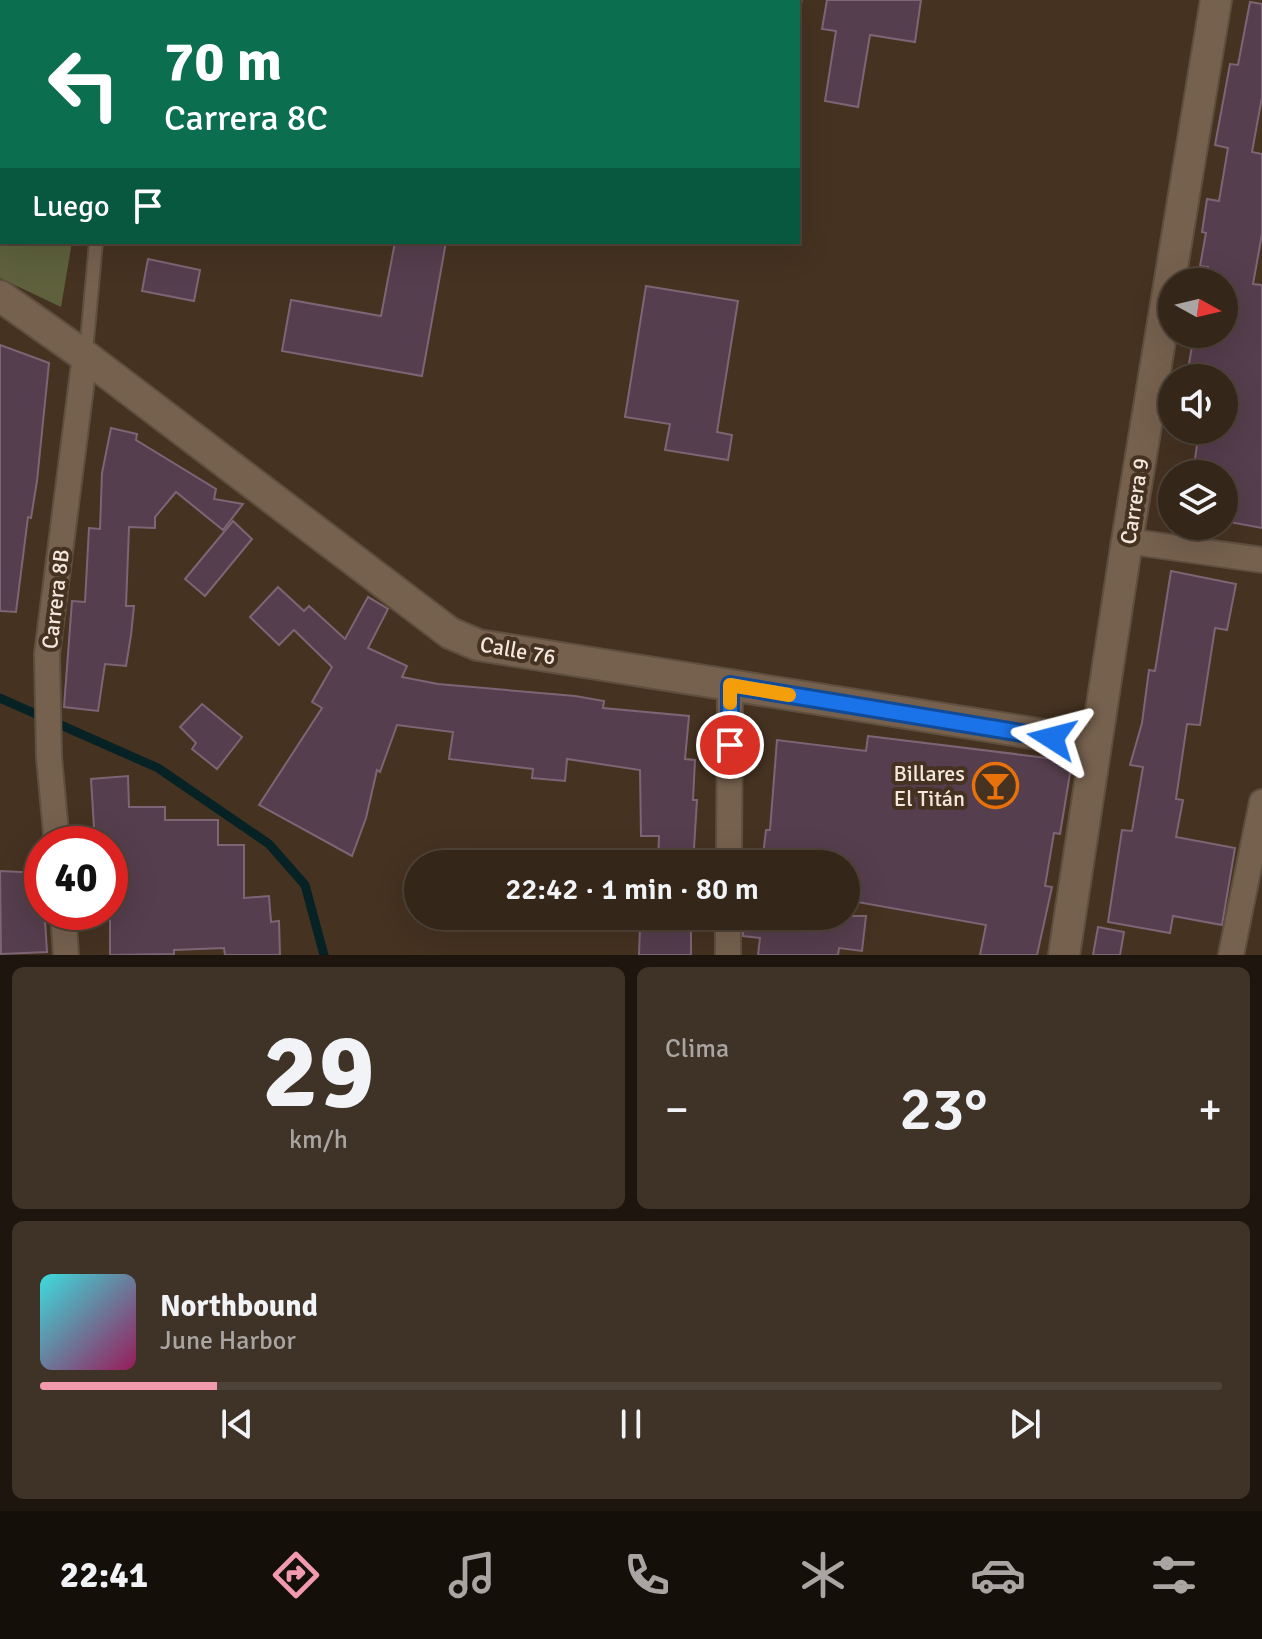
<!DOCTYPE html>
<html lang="es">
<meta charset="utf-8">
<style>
:root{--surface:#342619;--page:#3f3226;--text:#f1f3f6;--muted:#a9a5a2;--line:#4e4338;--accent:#f29aad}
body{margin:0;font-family:Signika,sans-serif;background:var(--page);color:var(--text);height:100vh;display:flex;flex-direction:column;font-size:30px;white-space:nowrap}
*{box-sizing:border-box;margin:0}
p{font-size:26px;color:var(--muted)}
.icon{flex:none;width:44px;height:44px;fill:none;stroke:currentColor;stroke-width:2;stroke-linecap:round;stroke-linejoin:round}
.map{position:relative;height:955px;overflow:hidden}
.sheet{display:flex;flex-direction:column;gap:12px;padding:12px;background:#1d150e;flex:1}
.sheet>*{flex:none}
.banner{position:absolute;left:0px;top:0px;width:800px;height:244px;box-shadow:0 8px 32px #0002,0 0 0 2px var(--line);background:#0b6e4f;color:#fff;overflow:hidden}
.needle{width:52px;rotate:98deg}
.buttons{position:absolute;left:1158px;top:268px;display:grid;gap:16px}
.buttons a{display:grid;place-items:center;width:80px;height:80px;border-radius:50%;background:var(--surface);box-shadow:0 8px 32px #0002,0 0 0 2px var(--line);font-size:40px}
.speed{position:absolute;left:24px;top:826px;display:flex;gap:16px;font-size:40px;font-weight:700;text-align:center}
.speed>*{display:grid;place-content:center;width:104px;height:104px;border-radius:50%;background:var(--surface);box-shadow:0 8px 32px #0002,0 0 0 2px var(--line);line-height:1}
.speed .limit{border:12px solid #d22;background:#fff;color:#111}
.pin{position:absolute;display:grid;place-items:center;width:68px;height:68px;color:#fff;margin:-34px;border:4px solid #fff;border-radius:50%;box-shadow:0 2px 8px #0007}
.me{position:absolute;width:88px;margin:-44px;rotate:279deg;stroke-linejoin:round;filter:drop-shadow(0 0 6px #0008)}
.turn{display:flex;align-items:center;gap:28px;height:168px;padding:0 32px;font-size:36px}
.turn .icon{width:104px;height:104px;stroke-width:2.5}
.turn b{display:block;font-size:56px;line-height:68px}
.then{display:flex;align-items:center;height:76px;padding:0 32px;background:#0003;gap:16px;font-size:30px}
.big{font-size:60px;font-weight:600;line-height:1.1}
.sheet .widget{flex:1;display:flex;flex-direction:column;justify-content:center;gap:12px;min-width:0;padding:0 28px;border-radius:12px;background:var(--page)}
.sheet .dial{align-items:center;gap:0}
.dial b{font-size:104px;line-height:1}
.song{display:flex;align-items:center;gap:24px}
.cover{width:96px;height:96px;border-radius:12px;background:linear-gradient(135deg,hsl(180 70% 55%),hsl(330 70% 35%))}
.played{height:8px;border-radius:4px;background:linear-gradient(90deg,var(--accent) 15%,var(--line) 15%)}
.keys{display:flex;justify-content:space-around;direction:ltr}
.heat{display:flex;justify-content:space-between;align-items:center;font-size:44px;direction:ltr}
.sheet .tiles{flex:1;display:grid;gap:12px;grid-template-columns:1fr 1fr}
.widget:last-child{grid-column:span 2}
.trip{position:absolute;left:404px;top:850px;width:456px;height:80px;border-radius:40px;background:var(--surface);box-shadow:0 8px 32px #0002,0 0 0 2px var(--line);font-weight:600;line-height:80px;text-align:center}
.tabs{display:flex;height:128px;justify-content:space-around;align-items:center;background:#150f0a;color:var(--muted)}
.tabs .icon{width:56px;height:56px}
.tabs .active{color:var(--accent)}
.tabs b{font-size:36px;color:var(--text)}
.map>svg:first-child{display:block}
</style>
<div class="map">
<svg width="1262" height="955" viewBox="0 0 1262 955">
<rect width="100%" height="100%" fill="#453221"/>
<!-- green -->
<polygon fill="#5e613c" points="0,105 2,242 72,242 61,307 0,278"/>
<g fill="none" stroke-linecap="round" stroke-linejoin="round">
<!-- stream -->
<polyline stroke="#072225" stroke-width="9" points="0,698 158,768 269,844 305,885 324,955"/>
</g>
<!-- building -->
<g fill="#553e4d" stroke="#7e6575" stroke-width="2">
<polygon points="827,0 921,0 915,42 870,35 858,107 825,101 836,31 822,29"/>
<polygon points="1250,2 1262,4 1262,97 1252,152 1262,154 1262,234 1253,284 1262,285 1262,528 1224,521 1224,474 1193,474 1199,430 1224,430 1224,378 1195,378 1197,366 1189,364 1194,334 1224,339 1224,282 1205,282 1208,267 1200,266 1206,233 1202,232 1207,199 1219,201 1228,148 1215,145 1230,64 1238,65"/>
<polygon points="395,242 446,242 422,376 282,351 291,300 381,316"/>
<polygon points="148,259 200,270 194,301 142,291"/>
<polygon points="646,286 738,301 717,432 732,435 728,460 665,450 670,424 625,417"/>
<polygon points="0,345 49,363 37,481 31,518 28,517 16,612 0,611"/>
<polygon points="111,428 137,434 136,440 216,489 214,499 243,504 223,530 176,492 155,517 155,528 129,527 126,606 134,606 131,635 126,666 105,664 98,711 64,707 72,601 85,602 89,528 100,529 102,473"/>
<polygon points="233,521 252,539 205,596 185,579"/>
<polygon points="1171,571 1236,584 1227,630 1215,628 1200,725 1187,724 1176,799 1183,800 1176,837 1235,848 1222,925 1173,916 1170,933 1108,922 1122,830 1132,831 1143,767 1130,765 1142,723 1149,670 1155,671"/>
<polygon points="278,587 304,611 309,606 345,639 368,597 388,609 368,648 407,666 402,677 438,684 575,696 604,701 603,708 689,716 685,759 695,760 693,800 697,800 693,864 658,864 659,836 641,836 640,770 567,759 565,781 532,778 533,769 449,759 453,732 397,725 380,772 377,770 366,818 352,856 259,805 322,708 312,702 332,667 294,630 279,645 250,617"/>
<polygon points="202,704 242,737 217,769 192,749 196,743 180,727"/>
<polygon points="868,736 1072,761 1060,834 1054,833 1045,886 1052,887 1037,955 980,955 986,925 846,900 846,864 762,864 766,830 770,830 777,740 866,751"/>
<polygon points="128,776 129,807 165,807 165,820 218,820 218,845 244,845 244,898 269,896 271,922 279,921 280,955 225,955 224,948 174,950 174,954 110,955 110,844 95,844 91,779"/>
<polygon points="0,871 42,873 47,952 1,954"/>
<polygon points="651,916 691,916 691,955 639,955 640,927 650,928"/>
<polygon points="743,916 866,916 862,951 839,948 838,955 758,955 760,938 743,936"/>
<polygon points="1098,927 1124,932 1120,955 1093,955"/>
</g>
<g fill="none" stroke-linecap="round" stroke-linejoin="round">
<defs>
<g id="service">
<polyline points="91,0 102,2"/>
<polyline points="76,2 76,0"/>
<polyline points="794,2 795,0"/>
<polyline points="86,352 96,242"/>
</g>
<g id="minor">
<polyline points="1127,541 1262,560"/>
<polyline points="57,844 49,757 47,654 85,356"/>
<polyline points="729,864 730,685"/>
<polyline points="63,912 66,955"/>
<polyline points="728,955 728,916"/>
<polyline points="1231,955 1262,802"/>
</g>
<g id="tertiary">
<polyline points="0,296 85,356 450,633 478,645 1095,743"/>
<polyline points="1064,955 1127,541 1216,0"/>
</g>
</defs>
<!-- service casing -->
<use href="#service" stroke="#5f4f3f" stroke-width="16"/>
<!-- minor casing -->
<use href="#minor" stroke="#5f4f3f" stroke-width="28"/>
<!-- tertiary casing -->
<use href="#tertiary" stroke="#5f4f3f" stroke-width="34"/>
<!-- service -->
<use href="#service" stroke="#76614e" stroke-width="12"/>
<!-- minor -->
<use href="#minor" stroke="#76614e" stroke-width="24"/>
<!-- tertiary -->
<use href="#tertiary" stroke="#76614e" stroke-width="30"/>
</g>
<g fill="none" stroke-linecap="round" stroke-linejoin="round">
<defs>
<polyline id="route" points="730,745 730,685 1052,738"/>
</defs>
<!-- route casing -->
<use href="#route" stroke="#114b97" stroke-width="20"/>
<!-- route -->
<use href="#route" stroke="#1a73e8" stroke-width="14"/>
<!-- slow -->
<polyline stroke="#f59e0b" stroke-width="14" points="730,703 730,685 789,695"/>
</g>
<!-- icons -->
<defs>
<symbol id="bar-ring" viewBox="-11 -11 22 22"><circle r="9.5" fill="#453221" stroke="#e8710a" stroke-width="1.5"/><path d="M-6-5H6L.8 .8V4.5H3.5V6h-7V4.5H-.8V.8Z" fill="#e8710a"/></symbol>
</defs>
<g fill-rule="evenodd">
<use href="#bar-ring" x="970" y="760" width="51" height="51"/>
</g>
<g text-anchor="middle" stroke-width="8" stroke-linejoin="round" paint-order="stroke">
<!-- street labels -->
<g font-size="22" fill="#f4e7dd" stroke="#453221">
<text transform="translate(1134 501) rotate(-81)" y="8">Carrera 9</text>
<text transform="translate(55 599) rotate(-83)" y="8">Carrera 8B</text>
<text transform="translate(518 650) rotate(10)" y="8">Calle 76</text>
</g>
<!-- poi labels -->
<g font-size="22" fill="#f4e7dd" stroke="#453221" text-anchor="end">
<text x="965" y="781">Billares<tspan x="965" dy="25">El Titán</tspan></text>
</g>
</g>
</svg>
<div class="buttons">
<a><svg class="needle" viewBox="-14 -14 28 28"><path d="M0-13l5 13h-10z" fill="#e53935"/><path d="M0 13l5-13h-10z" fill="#a9a5a2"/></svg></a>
<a><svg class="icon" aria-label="sound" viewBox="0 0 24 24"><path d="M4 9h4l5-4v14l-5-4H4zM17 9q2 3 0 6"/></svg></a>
<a><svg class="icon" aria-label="layers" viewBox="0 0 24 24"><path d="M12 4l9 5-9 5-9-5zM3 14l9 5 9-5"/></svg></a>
</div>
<div class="speed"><div class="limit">40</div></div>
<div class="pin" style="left:730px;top:745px;background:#d93025"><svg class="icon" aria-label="arrive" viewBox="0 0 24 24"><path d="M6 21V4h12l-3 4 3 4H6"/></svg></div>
<svg class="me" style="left:1052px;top:738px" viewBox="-20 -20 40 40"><path d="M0-17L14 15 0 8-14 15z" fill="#1a73e8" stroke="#fff" stroke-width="4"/></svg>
<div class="trip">22:42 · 1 min · 80 m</div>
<div class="banner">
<div class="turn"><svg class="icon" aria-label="left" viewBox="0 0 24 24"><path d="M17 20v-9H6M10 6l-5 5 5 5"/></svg><div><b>70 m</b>Carrera 8C</div></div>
<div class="then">Luego<svg class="icon" aria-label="arrive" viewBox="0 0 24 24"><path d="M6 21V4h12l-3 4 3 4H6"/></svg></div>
</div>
</div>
<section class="sheet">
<div class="tiles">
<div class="widget dial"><b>29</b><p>km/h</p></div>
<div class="widget"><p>Clima</p>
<div class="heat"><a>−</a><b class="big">23°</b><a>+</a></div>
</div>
<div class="widget">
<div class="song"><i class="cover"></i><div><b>Northbound</b><p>June Harbor</p></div></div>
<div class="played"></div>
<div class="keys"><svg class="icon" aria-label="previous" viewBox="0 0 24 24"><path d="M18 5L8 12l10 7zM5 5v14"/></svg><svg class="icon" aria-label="pause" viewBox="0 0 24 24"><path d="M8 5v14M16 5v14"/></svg><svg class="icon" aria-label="next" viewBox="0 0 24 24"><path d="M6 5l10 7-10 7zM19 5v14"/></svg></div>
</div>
</div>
</section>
<nav class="tabs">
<b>22:41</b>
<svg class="icon active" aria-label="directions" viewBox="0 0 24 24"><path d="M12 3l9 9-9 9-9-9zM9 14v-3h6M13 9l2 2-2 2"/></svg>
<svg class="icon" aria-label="music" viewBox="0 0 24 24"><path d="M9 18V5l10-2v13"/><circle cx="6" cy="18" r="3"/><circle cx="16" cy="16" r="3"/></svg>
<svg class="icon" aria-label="phone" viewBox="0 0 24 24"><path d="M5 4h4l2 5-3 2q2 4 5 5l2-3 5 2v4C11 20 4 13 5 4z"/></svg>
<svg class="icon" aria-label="climate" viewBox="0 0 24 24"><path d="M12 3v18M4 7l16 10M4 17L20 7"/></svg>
<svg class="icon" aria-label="car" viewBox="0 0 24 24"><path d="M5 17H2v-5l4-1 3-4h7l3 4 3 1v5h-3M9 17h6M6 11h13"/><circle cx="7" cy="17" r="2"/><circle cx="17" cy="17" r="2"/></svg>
<svg class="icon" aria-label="filters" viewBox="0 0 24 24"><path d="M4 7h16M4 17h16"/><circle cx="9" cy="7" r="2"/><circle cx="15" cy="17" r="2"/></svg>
</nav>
